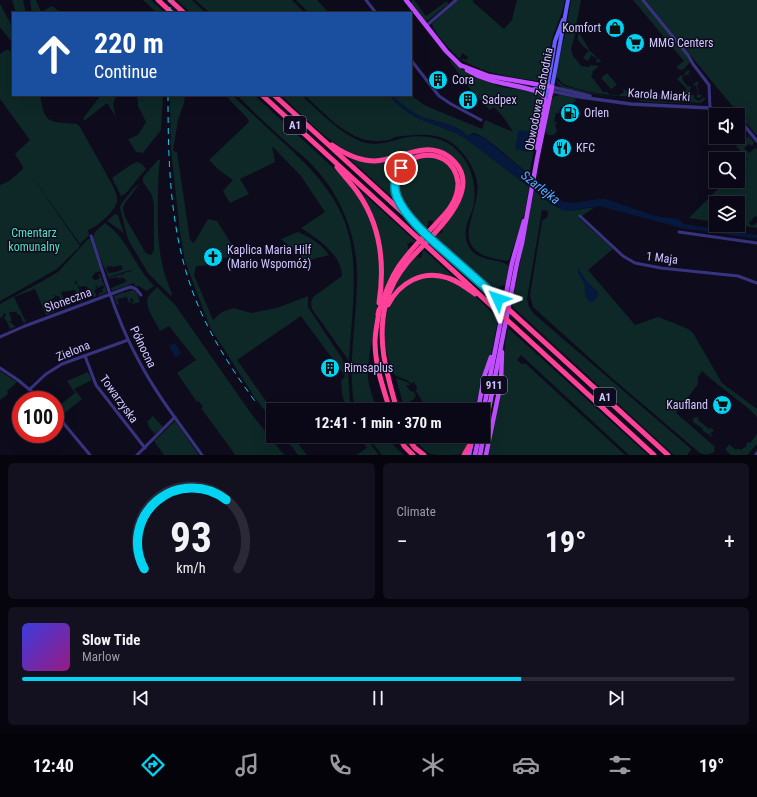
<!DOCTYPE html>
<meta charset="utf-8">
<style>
:root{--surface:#0a0816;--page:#13111f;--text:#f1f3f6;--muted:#999aa1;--line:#2a2935;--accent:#00d4f2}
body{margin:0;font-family:"Roboto Condensed",sans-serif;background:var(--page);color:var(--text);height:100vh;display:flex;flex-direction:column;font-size:15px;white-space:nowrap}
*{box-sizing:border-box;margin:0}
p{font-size:13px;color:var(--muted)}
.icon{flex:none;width:22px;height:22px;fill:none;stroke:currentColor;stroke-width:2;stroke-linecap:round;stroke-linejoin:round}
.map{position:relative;height:455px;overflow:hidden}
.details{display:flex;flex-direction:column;gap:8px;padding:8px;background:#06040c;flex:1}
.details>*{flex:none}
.top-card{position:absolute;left:12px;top:12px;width:400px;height:84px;border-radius:0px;box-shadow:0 4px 16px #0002,0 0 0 1px var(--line);background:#1a4fa0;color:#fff;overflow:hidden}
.fabs{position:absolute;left:709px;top:108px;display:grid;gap:8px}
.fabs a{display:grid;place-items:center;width:36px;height:36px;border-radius:0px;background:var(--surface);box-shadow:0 4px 16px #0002,0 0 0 1px var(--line);font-size:20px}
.speed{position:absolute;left:12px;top:391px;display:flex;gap:8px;font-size:20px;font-weight:700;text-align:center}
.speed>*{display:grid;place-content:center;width:52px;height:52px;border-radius:50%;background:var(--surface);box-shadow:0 4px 16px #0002,0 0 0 1px var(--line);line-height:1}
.speed .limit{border:6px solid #d22;background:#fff;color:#111}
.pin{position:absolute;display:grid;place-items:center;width:34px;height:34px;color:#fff;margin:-17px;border:2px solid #fff;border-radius:50%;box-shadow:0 1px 4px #0007}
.me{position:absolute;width:44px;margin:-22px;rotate:312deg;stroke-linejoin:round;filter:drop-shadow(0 0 3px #0008)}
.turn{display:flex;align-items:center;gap:14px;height:84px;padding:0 16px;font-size:18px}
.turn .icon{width:52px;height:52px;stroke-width:2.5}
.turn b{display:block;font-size:28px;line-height:34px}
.big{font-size:30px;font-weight:700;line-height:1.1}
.details .card{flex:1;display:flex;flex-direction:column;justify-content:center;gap:6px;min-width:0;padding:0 14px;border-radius:6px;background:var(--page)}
.details .dial{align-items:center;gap:0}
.dial svg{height:104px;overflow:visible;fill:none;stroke:var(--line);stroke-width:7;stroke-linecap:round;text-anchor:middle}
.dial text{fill:var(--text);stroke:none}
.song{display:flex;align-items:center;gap:12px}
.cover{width:48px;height:48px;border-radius:6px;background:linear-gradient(135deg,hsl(240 70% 55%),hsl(310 70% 35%))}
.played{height:4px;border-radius:2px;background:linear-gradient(90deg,var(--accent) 70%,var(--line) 70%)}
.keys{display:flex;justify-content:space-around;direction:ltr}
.heat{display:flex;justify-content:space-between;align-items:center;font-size:22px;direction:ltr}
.details .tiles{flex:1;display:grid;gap:8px;grid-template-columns:1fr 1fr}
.card:last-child{grid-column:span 2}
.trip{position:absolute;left:266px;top:403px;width:224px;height:40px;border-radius:0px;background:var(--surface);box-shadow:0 4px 16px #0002,0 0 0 1px var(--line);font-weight:700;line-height:40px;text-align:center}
.tab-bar{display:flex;height:64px;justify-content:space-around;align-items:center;background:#040309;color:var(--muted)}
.tab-bar .icon{width:28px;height:28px}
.tab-bar .active{color:var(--accent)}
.tab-bar b{font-size:18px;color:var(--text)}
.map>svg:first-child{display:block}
</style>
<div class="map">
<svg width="757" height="455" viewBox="0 0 757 455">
<rect width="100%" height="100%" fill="#0e0b1d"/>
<!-- green -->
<g fill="#0d2827" fill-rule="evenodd">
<polygon points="12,0 23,0 26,13 16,13"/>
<polygon points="30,0 36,0 41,12 52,6 61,13 32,13"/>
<polygon points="143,0 151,0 165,13 157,13"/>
<polygon points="177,0 192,0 206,13 191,13"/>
<polygon points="195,0 292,0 305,13 210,13"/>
<polygon points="296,0 317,0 329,13 309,13"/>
<polygon points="412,0 414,0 426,16 447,1 448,4 427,21 425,21 411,4"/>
<path d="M458,0H473V2L504,29L512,20L517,0H565L563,9L552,39L545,75L540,80L537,81C510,77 486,74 462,60L463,58L466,60L468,57L462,53L460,59C450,49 437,37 432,24Z"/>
<polygon points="571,0 581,0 576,26 572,28 569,26 567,23"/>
<polygon points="633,0 642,0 685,52 690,62 684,69 680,70 676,67 684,61"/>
<polygon points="645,0 757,0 757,136"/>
<polygon points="0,4 13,28 13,44 0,27"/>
<path d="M573,30L575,34L571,50L574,58H575L581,66L590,67V65L599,66L592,72L593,74L591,76L604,93L606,91L610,95H617L618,96L624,92L623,90L624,89L628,93L629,96C617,98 571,89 562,83C560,81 558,78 555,76L565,34L568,31Z"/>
<polygon points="580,34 590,51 601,61 601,62 596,62 597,58 592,56 592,54 588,61 583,58 587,52 588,53 589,51 584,47 578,40 578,35"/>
<path d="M6,50H9L13,55V95H40C45,126 49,121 77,124L80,127L113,186C115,191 118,196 117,202C115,211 97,227 88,230L89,235L80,244L27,169L80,246L57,269L0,301V185L9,181L23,169V167L15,154L30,140L0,99V54Z"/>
<path d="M449,60H450C465,72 480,80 499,86C511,90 525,88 536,93C540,95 542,99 542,103L530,171L531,176C522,169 482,132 473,133C471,134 469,135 467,136C458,125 442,123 428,119C414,115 402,105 392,95H410L426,106L482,129L485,120L513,132L504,118L494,107L490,110L471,90Z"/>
<polygon points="688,70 690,72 688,74 695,83 697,81 699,84 697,85 699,95 702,95 700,98 698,98 696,96 698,95 696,85 694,86 693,85 695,83 687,74 685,76 684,74"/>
<polygon points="607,73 617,85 611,89 601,78"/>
<polygon points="681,75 683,77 682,79 688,87 690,86 691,87 690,89 691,95 694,95 695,99 699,101 703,98 706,98 701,103 675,101 687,89 677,79"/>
<polygon points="556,80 564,86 613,98 563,88 558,84"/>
<polygon points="663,92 672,101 656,100 656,98 654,100 641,99 637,97 637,96 656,97"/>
<polygon points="101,95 116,95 113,105 116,117 107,103 84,121 84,117"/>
<polygon points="137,95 163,95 161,130 143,153 136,152 128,139 138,135 146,122 138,106"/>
<polygon points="170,95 185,95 184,103 178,120 173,151 177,152 190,240 194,243 208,219 217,221 237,253 218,261 211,262 213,265 196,266 194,275 213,320 222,312 234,308 251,313 277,308 308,296 308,307 343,360 348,371 350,404 352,410 347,410 342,394 341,381 345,376 301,316 237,360 273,411 273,421 255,398 210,327 185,261 180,232 171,150"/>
<path d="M225,95H232C246,108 260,121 274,134C307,164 341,195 350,240C358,278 351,323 349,361L312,309L311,303L313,297L342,276C342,255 317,238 301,228L325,212L301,176L272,146L275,162L240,179L249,194L230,203L223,191L233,180L219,170L209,160L249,122L248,119Z"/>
<path d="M237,95H254L340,174C371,209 383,243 379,291C378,304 375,319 373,333C371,348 367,362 368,378C369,388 374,400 377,410H355C347,368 356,326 357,283C359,241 343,198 314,167C308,160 299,153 292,147C273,130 254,113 237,95Z"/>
<path d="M281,95H301C319,111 343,137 366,143C381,146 394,140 408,137C422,135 440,137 452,146C471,161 478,184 473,208C470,217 464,227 466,237C466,243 470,249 474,253C484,261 498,259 508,265L509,267L505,285L500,286L499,288L503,294L502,298L435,236L443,232L441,228L459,205L462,200L464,189L462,173L439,150C418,153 393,159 372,159C340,157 304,116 281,95Z"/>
<path d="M304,95H389L395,102L410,114L422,120L454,132L465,138L527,185L529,187L525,212L509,260L506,261C493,258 476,257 470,242C465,230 476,207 477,194C479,182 475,172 469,162C450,131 428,133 395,137C391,140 385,141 380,141C349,143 326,114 304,95Z"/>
<path d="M561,95L575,98L576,101C569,107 562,100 559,113H556L554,122H557L555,126L557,131L554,135H548L545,131L552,99L555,96Z"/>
<polygon points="636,98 641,100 702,104 648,102 641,101"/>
<polygon points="747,134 754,142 752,146 749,144 744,148 749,153 755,148 757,149 757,217 755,216 749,223 752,226 756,223 756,225 757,221 757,228 737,225 738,203 716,203 716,222 689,218 726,181 738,181 738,169 747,159 736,146 748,137"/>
<path d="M415,154C410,157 404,160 399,166C393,175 391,191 396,201L348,157L359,161Z"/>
<path d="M430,157C434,158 439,159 442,161C459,170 458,192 449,206C445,212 439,217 434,222L429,220L427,228C419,221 409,213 403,204C393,189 397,170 412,160C417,158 425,158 430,157Z"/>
<path d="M158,160H160C158,174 158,187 158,200C157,234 158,262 172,294L171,296L148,273L129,241L127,236L120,208L121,204L134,188L140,183L125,203L123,208L125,217L145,252L149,255H151L154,250V206L152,195L143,182V177Z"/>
<polygon points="137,162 142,164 146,169 126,193 121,196 112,178 129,166"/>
<polygon points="356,187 415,241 414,243 412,242 407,244 409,250 383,294 383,262 378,233"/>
<path d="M534,191L551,204L570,211L595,207L579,218L613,249L588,270L635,325L658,317L674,323L688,329L693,333L722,383L757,409V417L749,409L711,379L702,371L698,377V384L676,413L715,447L714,452C709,455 705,455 700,453L613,379L533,307L530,295L542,221L547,217L548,211L542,210L527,299L529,307L534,314L690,448L691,450L687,455H674L512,306V303H517L520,297L514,294Z"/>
<polygon points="115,214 118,215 124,234 120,230 107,221"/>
<path d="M105,223C130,241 134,267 154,286L147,291L139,286H135L134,283L112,291L111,288L126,282L125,279L122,277L120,279L117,277L109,279L108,278L122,274V275L124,274L123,273L132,271L131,270L108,277C105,266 95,251 93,237L95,232ZM121,265L123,269L116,272L108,273L106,267L110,266L113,267Z"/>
<path d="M298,232C310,237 321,244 329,255L306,261L281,239Z"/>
<polygon points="88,239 90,239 101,271 94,273 95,274 92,276 93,279 96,280 100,278 98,274 100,274 107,292 99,296 99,293 103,292 102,289 104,288 103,285 98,288 96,285 95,285 97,289 94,290 97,296 94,297 86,286 79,287 75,278 76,282 74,283 75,284 77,283 83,301 80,302 75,290 61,292 67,307 64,308 59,296 56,296 54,294 55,297 52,299 54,305 51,306 54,312 51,313 49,312 49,314 46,315 35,289 14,297 26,322 24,323 19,314 18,315 16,312 14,312 14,311 9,313 12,321 9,321 16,327 10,329 6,320 3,318 6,316 5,313 3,314 3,316 0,318 0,304 39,283 58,272"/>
<path d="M423,249L455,278L450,277C422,278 406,273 389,299L402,272L415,256L421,258Z"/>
<path d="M425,278C430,278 436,277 441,278C464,282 482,303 498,318L492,352L480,384L475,410H430L424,404L416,391L417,387L413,381L412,384C406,378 398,379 393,373C390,362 385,349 384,337C383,316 392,294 410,283C414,280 420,279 425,278Z"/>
<path d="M157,287L176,306L250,412L284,455H235L231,449L201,408L203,407L199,401L197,402L177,373L196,360L169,326L160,331C156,322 144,307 148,297C150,294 154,290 157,287Z"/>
<polygon points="133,290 137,293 140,302 132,304 132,302 134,301 132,298 130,299 131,302 129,303 126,295 126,297 117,299 119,304 117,305 114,296 125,292 126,295 126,292"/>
<polygon points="508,328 648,455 629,455 521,355 517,360 522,364 526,364 625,455 489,455 503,379 505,343"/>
<polygon points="0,371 17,382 7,391 8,394 0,400"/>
<polygon points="88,372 92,380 74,389 82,399 61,416 55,409 75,393 67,381"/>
<polygon points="396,378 409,383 410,385 406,385 410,391 414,392 416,395 414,399 407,404 404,407"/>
<polygon points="153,416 163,427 155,434 148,426 149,424 147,422"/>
<polygon points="697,417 699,418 698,420 709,429 711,428 714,430 710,434 713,436 712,437 702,430 703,429 693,422 693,418"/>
<polygon points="175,421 199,455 164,455 154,441"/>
<polygon points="757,434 757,444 747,455 731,455 726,450 726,448 730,444 730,445 736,450 738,448 740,450 747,446 746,444 748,442 750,443"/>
<polygon points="284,436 292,436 307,455 298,455"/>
<polygon points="360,436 364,436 379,455 356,455 367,448"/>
<polygon points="367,436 388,436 395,447 404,455 382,455"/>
<path d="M414,436C423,441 428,448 437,436H470C466,455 463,455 444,455C439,455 433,455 428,453C422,449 418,442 414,436Z"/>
</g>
<!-- water -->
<g fill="#06183b">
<path d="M389,95H392C402,105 414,115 428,119C442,123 458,125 467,136C477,132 482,137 490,143L563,202L574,203L597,199H606L655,216L678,219L684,224L757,235V239L681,228L599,206L570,211L562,210L551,204L465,138L454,132L422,120L410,114L395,102Z"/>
<polygon points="519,130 531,132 528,152 515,149"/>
<path d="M578,268L588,283L599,293L594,302H590C585,297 584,292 585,285L578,273Z"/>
<polygon points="175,343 182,354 175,357 169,346"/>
</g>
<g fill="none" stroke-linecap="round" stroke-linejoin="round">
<!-- minor -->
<g stroke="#38337f" stroke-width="3">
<polyline points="366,0 376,13"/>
<polyline points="643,0 688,55 693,64 709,85 710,108"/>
<polyline points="426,26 456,0"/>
<polyline points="411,60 439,96 451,104 481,120"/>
<polyline points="580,216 623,256 635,263 661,268 738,276 757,283"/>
<polyline points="679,232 757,243"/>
<path d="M91,236C105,278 117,322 139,361C156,394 180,424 202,455"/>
<polyline points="0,337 25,326 127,288 131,287 136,289 141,295"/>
<polyline points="85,356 96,385 145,448"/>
<polyline points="0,368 18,380 42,400"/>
<polyline points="30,389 46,374 62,364 128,340"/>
<polyline points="55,413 90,455"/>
<polyline points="137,455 175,417"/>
</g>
<!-- tertiary -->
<g stroke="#38337f" stroke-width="3.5">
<polyline points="552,87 590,96"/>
<polyline points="551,91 580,97 631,104 710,108 733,115"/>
<polyline points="738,118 757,141"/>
<polyline points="756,455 757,453"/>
</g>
<!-- secondary -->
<g stroke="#665eff" stroke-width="4">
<polyline points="552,87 568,0"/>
<polyline points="534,89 549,91"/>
<polyline points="545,101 555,41 563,20"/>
</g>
<!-- primary -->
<g stroke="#c14eff" stroke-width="4.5">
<polyline points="406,0 446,51 461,66"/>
<polyline points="460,65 489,76 552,87 537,159 522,243 517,263 480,455"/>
<path d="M467,70C492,85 513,83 539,92L543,96L545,101L537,148"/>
<polyline points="478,410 484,377 491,357"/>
<polyline points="483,413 512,263 524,221"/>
<polyline points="469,455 473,436"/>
<polyline points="475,455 479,436"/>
<polyline points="486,455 501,382 502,352"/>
</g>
<!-- motorway -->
<g stroke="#ff4298" stroke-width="5">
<polyline points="158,0 172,13"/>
<polyline points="170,0 184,13"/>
<polyline points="262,95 654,455"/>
<polyline points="274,95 668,455"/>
<path d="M332,145C345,154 359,161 375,161C399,160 425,140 448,156C492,189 427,238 407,263C398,274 390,288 386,303C376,340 387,374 397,410"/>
<path d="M337,167C344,176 352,184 358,193C381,226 385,264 379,303"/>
<path d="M388,305C399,283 423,269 448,278C458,281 467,288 475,294"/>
<path d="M379,310C378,321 375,331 375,342C375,365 383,388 390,410"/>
<path d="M378,314C384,297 389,281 399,266C409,252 421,239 433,227C439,220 446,214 451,206C455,200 458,191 458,183C453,136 380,154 397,197C400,205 406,211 411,217"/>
<polyline points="399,436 404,446 413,455"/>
<polyline points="406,436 415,448 424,455"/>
<polyline points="464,455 472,441"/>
</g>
<!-- rail -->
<g stroke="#00d4f2" stroke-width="1" stroke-dasharray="6 5" stroke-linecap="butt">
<polyline points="170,13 170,0"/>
<path d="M168,95C168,168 170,242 200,310C215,344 235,374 257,404"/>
</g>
</g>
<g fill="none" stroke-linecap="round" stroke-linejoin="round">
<defs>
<path id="route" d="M401,168C395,177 393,187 397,197C406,219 433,241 450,256C466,270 482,284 498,299"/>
</defs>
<!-- route casing -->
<use href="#route" stroke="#008a9d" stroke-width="10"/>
<!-- route -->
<use href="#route" stroke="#00d4f2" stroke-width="7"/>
</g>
<!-- icons -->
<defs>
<symbol id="shop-disc" viewBox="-11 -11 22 22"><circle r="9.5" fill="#00d4f2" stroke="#0e0b1d"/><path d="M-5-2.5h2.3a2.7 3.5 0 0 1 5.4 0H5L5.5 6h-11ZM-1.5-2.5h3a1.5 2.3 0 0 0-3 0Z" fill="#111"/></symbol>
<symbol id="supermarket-disc" viewBox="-11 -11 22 22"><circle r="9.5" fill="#00d4f2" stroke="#0e0b1d"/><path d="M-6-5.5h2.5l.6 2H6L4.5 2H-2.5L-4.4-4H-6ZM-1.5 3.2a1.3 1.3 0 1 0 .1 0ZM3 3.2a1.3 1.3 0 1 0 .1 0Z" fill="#111"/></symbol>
<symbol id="building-disc" viewBox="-11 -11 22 22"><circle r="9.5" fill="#00d4f2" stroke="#0e0b1d"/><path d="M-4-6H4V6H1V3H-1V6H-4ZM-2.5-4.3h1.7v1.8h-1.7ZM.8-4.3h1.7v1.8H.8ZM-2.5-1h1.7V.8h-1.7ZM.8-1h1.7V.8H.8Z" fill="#111"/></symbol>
<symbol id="fuel-disc" viewBox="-11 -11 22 22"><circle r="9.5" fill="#00d4f2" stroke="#0e0b1d"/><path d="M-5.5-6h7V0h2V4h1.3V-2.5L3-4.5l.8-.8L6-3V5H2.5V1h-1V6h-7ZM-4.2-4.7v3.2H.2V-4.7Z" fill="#111"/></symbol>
<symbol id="restaurant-disc" viewBox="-11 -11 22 22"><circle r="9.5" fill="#00d4f2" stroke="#0e0b1d"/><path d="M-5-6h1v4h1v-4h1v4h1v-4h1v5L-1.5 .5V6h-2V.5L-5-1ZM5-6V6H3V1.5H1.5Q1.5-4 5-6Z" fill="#111"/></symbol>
<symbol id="church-disc" viewBox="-11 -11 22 22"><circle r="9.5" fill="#00d4f2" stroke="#0e0b1d"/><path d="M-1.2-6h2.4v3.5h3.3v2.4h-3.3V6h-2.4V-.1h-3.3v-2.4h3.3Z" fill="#111"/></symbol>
</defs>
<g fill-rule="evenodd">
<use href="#shop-disc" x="604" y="17" width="22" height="22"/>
<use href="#supermarket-disc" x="624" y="32" width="22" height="22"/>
<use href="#building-disc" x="427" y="69" width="22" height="22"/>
<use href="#building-disc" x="457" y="89" width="22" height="22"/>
<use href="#fuel-disc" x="559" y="102" width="22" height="22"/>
<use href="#restaurant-disc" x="551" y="137" width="22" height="22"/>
<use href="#church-disc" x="202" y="246" width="22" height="22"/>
<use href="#building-disc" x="319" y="357" width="22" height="22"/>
<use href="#supermarket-disc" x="711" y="394" width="22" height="22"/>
</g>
<g text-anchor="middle" stroke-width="3" stroke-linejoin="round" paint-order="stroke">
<!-- shield labels -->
<g fill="#0e0b1d" stroke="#958fbb" stroke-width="1">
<rect x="284" y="116" width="22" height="18" rx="3"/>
<rect x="481" y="376" width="26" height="18" rx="3"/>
<rect x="594" y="388" width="22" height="18" rx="3"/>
</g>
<g font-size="11" font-weight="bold" fill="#cfc7ff">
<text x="295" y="129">A1</text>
<text x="494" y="389">911</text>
<text x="605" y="401">A1</text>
</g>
<!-- poi labels -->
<g font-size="12" fill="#cfc7ff" stroke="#0e0b1d" text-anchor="start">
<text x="601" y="32" text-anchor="end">Komfort</text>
<text x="649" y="47">MMG Centers</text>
<text x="452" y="84">Cora</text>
<text x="482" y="104">Sadpex</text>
<text x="584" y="117">Orlen</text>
<text x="576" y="152">KFC</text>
<text x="227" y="254">Kaplica Maria Hilf<tspan x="227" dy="14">(Mario Wspomóż)</tspan></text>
<text x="344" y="372">Rimsaplus</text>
<text x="708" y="409" text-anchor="end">Kaufland</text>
</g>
<!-- street labels -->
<g font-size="12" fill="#cfc7ff" stroke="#0e0b1d">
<text transform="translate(659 95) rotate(4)" y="4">Karola Miarki</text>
<text transform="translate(539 99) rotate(-79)" y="4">Obwodowa Zachodnia</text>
<text transform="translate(662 258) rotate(7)" y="4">1 Maja</text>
<text transform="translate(68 300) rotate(-20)" y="4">Słoneczna</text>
<text transform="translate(143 347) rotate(64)" y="4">Północna</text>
<text transform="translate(73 351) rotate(-22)" y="4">Zielona</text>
<text transform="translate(119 399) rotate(54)" y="4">Towarzyska</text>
</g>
<!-- park labels -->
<g font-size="12" fill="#4ee4c2" stroke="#0e0b1d">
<text x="34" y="237">Cmentarz<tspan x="34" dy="14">komunalny</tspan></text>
</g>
<!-- water labels -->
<g font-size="13" font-style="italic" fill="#55acff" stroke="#0e0b1d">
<text transform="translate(541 187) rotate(38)" y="5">Szarlejka</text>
</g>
</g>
</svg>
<div class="fabs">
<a><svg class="icon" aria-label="sound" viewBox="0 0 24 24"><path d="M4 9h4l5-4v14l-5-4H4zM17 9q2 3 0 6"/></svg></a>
<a><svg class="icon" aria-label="search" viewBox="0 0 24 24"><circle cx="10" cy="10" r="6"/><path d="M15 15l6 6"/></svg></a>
<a><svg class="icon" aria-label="layers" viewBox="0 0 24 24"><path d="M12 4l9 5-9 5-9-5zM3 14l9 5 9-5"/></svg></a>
</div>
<div class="speed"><div class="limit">100</div></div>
<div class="pin" style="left:401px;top:168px;background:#d93025"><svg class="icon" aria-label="arrive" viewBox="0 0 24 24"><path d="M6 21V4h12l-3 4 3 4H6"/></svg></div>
<svg class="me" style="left:498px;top:299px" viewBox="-20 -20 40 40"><path d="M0-17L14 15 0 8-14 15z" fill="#00d4f2" stroke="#fff" stroke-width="4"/></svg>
<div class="trip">12:41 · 1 min · 370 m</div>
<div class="top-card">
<div class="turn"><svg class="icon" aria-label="ahead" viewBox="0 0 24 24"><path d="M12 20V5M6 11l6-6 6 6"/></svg><div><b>220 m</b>Continue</div></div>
</div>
</div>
<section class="details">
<div class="tiles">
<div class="card dial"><svg viewBox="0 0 100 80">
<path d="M14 69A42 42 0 1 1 86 69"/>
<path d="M14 69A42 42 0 0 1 77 16" stroke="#00d4f2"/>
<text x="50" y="56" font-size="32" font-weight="700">93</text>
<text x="50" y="72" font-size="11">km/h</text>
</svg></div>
<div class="card"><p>Climate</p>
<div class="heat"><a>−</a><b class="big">19°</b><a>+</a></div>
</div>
<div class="card">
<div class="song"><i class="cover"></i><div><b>Slow Tide</b><p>Marlow</p></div></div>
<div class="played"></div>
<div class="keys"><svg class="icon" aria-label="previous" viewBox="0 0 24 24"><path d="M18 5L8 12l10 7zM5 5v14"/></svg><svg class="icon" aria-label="pause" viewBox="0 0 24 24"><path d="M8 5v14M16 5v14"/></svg><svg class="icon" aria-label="next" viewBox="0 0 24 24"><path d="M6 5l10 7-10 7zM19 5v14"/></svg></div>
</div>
</div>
</section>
<nav class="tab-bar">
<b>12:40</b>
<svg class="icon active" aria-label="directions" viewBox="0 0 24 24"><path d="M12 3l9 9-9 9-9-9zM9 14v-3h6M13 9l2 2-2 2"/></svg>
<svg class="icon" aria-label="music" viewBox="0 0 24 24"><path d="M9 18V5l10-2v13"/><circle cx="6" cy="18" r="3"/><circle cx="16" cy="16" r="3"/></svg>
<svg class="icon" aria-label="phone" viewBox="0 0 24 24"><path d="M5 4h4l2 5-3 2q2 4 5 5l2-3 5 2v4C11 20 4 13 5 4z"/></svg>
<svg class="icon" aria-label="climate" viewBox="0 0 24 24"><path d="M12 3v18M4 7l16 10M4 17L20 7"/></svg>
<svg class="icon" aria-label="car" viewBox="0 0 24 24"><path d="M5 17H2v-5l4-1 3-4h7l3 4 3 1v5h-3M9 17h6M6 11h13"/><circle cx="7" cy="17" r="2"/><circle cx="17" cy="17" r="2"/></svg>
<svg class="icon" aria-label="filters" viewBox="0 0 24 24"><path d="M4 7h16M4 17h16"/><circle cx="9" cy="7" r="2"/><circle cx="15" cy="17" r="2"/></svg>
<b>19°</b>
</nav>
